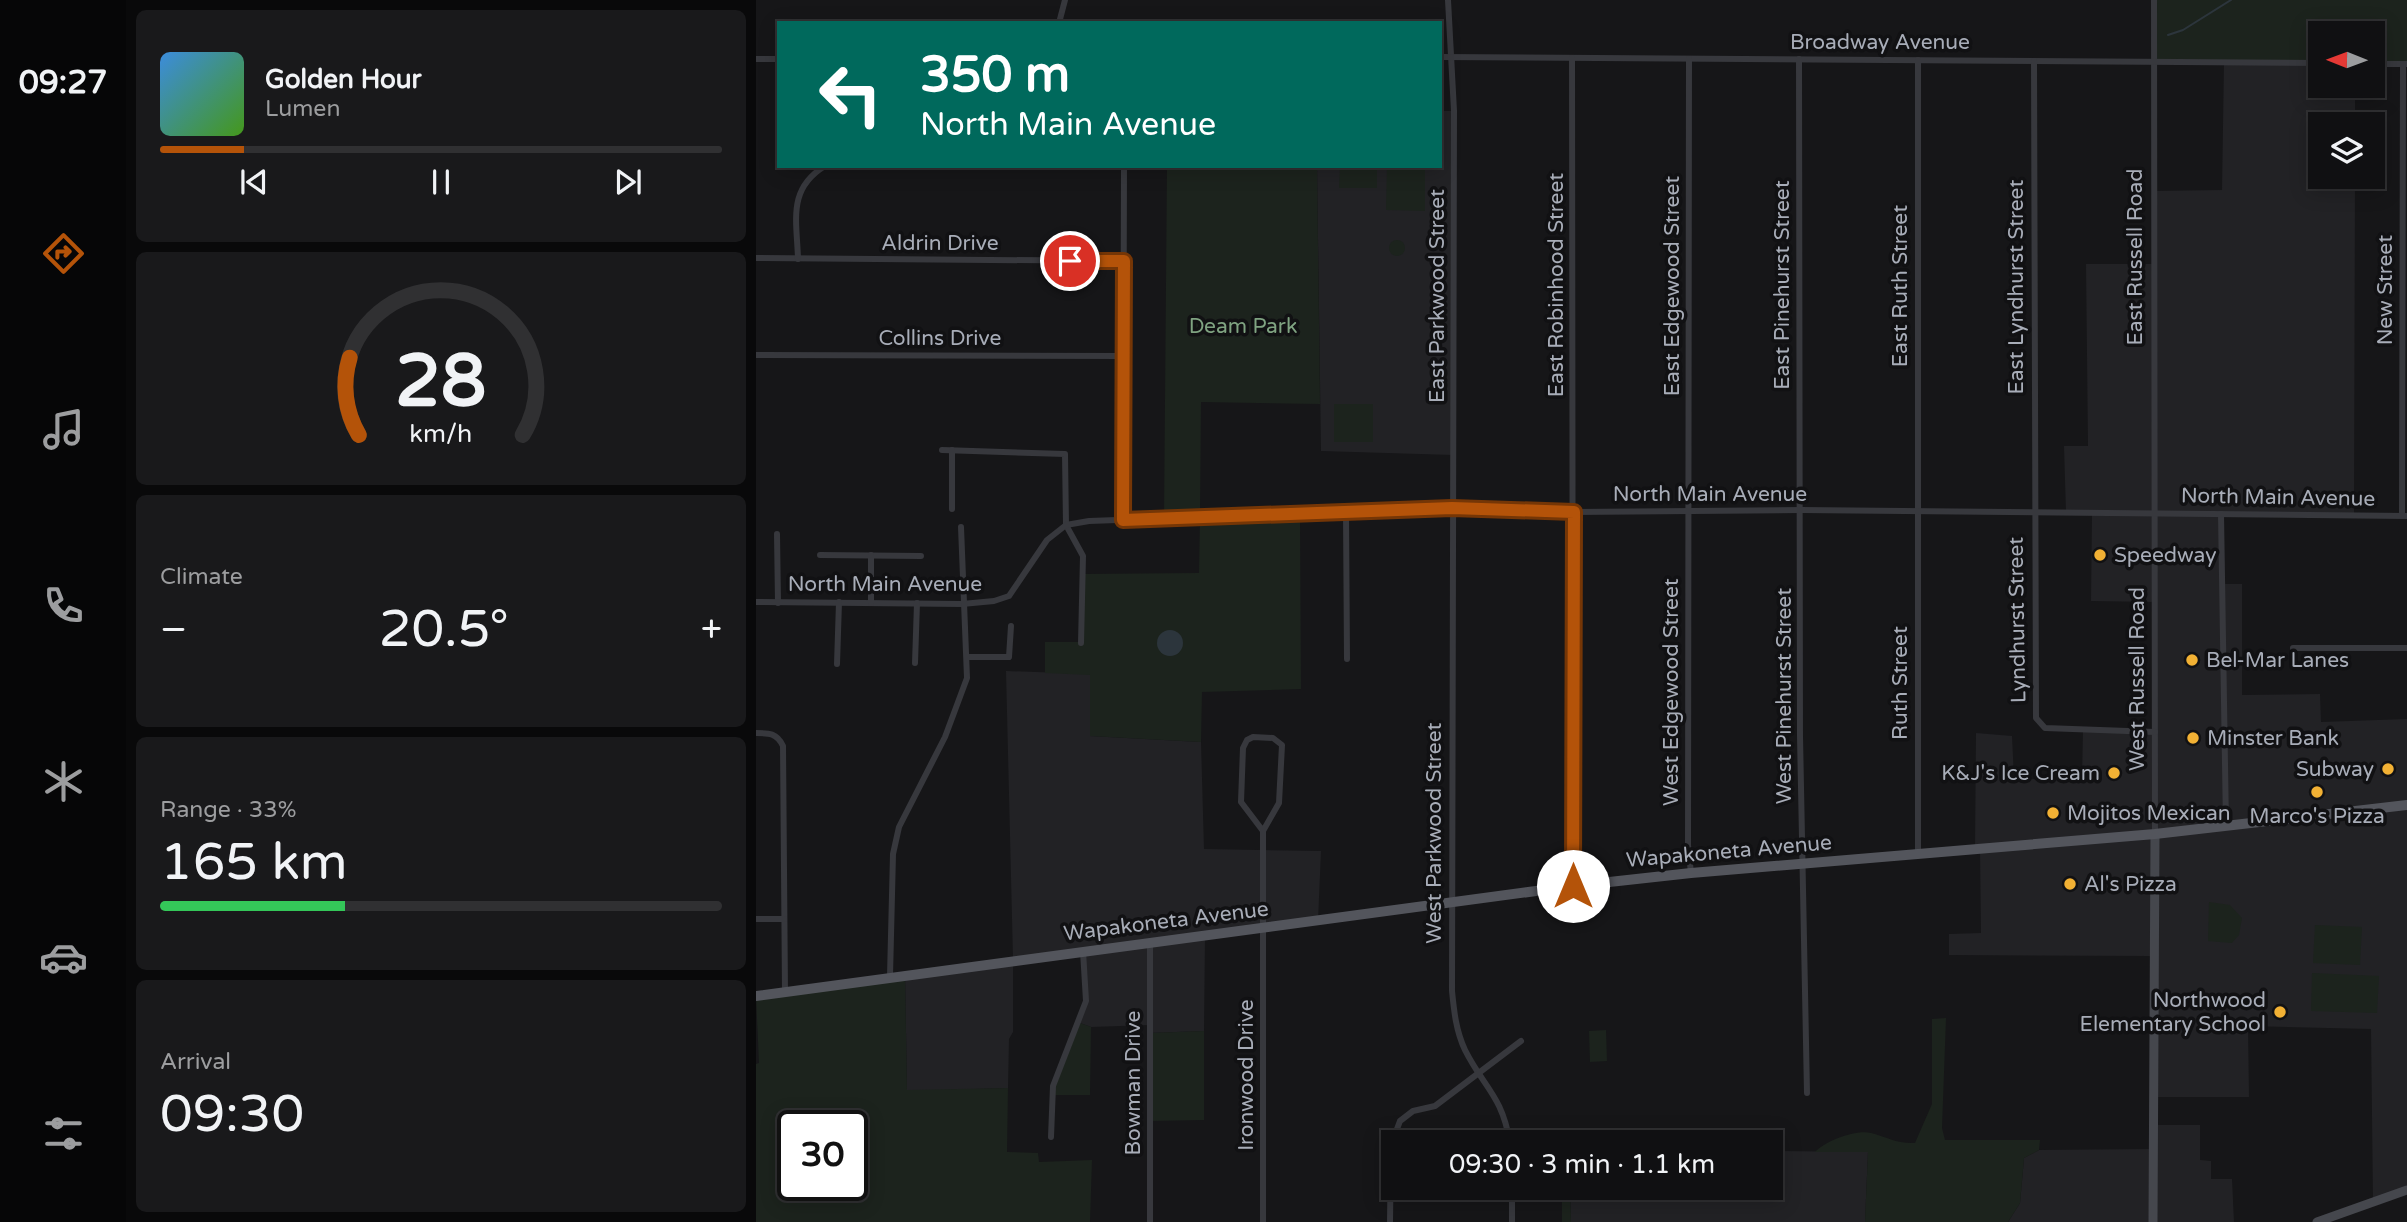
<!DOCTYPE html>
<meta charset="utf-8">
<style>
:root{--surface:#101012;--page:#19191b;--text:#f1f3f6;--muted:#9c9d9f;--line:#303032;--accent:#b45309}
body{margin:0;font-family:"Varela Round",sans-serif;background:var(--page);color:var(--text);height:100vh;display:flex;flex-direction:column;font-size:26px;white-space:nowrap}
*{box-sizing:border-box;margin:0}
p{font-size:23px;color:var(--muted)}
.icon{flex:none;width:38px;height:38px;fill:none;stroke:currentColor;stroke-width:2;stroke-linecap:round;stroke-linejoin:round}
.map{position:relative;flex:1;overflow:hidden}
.side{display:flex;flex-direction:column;gap:10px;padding:10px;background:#09090a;width:630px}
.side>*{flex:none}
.top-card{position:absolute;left:21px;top:21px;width:665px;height:147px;border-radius:0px;box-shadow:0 4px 18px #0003,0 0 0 2px var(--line);background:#00695c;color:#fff;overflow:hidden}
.needle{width:46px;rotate:271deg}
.tools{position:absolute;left:1552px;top:21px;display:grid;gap:14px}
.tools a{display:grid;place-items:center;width:77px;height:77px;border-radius:0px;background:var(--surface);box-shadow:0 4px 18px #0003,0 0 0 2px var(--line);font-size:35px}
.speed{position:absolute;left:21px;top:1110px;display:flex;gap:14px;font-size:35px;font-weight:700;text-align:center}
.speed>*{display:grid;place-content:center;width:91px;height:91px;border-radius:50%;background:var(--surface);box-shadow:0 4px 18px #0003,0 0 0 2px var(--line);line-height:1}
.speed .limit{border:4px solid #111;border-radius:10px;background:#fff;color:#111}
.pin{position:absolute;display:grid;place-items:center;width:60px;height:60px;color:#fff;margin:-30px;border:4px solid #fff;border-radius:50%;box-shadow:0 2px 7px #0007}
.me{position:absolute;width:77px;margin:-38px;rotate:0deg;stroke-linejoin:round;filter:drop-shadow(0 0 5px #0008)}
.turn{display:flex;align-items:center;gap:24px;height:147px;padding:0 28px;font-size:32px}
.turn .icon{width:91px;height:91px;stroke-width:2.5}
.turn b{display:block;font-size:49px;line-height:60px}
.big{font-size:52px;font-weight:600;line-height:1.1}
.side .tile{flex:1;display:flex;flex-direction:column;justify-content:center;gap:10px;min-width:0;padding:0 24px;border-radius:10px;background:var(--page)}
.side .dial{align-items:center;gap:0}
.dial svg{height:182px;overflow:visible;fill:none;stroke:var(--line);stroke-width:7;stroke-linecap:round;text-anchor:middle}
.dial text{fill:var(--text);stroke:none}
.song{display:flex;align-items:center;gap:21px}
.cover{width:84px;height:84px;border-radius:10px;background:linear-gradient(135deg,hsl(210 70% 55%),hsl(100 70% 35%))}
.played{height:7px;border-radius:4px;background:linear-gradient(90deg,var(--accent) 15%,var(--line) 15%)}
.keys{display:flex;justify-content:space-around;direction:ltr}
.heat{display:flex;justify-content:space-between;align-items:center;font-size:38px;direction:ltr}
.charge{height:10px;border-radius:5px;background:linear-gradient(90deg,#34c759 33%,var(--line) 0)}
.trip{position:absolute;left:625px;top:1130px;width:402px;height:70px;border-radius:0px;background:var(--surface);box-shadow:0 4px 18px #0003,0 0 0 2px var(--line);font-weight:600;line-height:70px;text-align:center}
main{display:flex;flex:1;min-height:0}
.dock{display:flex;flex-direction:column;width:126px;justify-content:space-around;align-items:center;background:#060607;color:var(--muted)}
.dock .icon{width:49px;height:49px}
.dock .on{color:var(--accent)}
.dock b{font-size:32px;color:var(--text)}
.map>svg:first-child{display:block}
</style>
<main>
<nav class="dock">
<b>09:27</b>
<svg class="icon on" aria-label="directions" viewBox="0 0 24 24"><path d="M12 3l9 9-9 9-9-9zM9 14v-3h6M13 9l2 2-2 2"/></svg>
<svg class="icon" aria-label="music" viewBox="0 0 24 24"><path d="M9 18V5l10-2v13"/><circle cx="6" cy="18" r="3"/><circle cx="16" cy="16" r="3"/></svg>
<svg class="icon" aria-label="phone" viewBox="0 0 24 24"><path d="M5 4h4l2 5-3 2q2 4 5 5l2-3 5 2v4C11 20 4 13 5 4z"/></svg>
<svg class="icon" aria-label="climate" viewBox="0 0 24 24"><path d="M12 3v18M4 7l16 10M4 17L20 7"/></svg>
<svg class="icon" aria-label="car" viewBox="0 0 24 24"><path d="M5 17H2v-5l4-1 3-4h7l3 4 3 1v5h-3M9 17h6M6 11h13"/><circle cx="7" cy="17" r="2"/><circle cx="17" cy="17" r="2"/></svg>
<svg class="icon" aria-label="filters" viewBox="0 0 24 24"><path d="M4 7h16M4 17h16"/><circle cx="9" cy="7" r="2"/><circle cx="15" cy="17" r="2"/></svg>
</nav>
<section class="side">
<div class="tile">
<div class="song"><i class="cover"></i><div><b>Golden Hour</b><p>Lumen</p></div></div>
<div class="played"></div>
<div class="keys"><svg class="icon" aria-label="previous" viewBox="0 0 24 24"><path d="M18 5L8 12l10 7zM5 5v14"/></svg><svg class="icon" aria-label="pause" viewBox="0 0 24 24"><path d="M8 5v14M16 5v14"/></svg><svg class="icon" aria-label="next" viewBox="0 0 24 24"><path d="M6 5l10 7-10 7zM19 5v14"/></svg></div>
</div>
<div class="tile dial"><svg viewBox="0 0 100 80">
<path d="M14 69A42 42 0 1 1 86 69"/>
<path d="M14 69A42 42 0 0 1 10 35" stroke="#b45309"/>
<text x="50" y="56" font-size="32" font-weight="700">28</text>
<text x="50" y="72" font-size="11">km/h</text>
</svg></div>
<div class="tile"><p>Climate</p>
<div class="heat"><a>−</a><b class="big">20.5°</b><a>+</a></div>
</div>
<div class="tile"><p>Range · 33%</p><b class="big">165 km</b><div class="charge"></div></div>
<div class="tile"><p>Arrival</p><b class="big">09:30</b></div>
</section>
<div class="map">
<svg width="1651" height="1222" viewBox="0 0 1651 1222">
<rect width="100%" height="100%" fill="#161618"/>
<!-- built -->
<g fill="#222225">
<polygon points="1468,62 1564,63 1564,86 1599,86 1599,124 1564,124 1564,177 1599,177 1598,515 1466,514 1467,584 1486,584 1486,695 1564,694 1565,722 1651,719 1651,1190 1617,1202 1615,1029 1492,1026 1493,1097 1397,1097 1397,956 1193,955 1193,934 1225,933 1224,849 1219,849 1220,733 1256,736 1258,779 1326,779 1327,729 1399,732 1398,602 1335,601 1336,514 1310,513 1308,446 1332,446 1330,264 1397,264 1397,191 1466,190"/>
<polygon points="684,111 698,111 697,455 565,451 561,166 684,166"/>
<polygon points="250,671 334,674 334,736 445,742 448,849 565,851 562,921 449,937 448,1031 394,1033 394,1025 335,1027 324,1023 330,1001 327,951 257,960 257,1032 253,1039 252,1088 156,1091 151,1090 149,974 257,959"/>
<polygon points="1397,1125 1444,1125 1444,1160 1455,1161 1455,1179 1476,1179 1478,1222 1252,1222 1264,1203 1268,1158 1283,1150 1397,1149"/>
<polygon points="1015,1151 1112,1152 1109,1222 815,1222 814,1188 1015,1188"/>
</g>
<!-- green -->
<g fill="#1c231d" fill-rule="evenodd">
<polygon points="1398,0 1651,0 1651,64 1617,64 1617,33 1564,33 1564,63 1397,61"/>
<polygon points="411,166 561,166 564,404 445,402 444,517 544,516 545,689 446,692 445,742 334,736 334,675 289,673 289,642 325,642 327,574 443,573 444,517 408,517"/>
<polygon points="584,166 621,166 621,188 583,188"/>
<polygon points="631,166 669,166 669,211 630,210"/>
<circle cx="641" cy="248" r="8"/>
<rect x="578" y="404" width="39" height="38"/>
<polygon points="1453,902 1474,905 1486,918 1483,935 1476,943 1452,941"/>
<polygon points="1559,925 1606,927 1604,965 1557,963"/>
<polygon points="1556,973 1623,976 1621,1013 1555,1011"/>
<path d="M149,974L151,1090L252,1088L251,1152L282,1153L283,1162L336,1160L334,1222H0V1064L3,1063L0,996ZM37,1125H96V1185H37Z"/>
<path d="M1190,1018L1186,1128L1189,1140H1284L1283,1150L1268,1158L1264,1203L1252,1222H1109L1112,1152H1059C1069,1141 1100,1129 1115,1133C1131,1137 1141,1144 1159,1143L1176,1104V1019Z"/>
<polygon points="324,1023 335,1027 334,1095 296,1095"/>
<polygon points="850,1030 851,1061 834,1062 833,1031"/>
<polygon points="448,1031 448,1120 394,1121 394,1033"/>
<polygon points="806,1188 814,1188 815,1222 806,1222"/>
</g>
<!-- water -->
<circle fill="#2c353c" cx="414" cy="643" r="13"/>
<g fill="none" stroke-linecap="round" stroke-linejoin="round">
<!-- stream -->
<polyline stroke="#2c353c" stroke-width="2" points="1412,35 1427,30 1475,0"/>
<!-- minor -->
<g stroke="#37383d" stroke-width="6">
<path d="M692,0L698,111L696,991C698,1011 700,1031 709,1050C728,1088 746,1095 754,1143"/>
<polyline points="1398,0 1399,834"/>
<polyline points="303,23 309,0"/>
<polyline points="684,57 1564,63"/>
<polyline points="816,58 817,886"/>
<polyline points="0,59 23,59"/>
<polyline points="933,59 932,845 935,873"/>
<polyline points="1043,59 1044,736 1051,1093"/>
<polyline points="1162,60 1162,853"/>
<polyline points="1278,61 1280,718 1289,728 1399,732"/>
<polyline points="1617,64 1651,64"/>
<polyline points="0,258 368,261"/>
<path d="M42,259C41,221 31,189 69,166"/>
<polyline points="0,355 368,356"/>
<polyline points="186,450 309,454 310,525 327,556 325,643"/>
<polyline points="196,450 196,509"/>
<polyline points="590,513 591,659"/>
<polyline points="1465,514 1470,826"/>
<polyline points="1646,516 1647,64"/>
<polyline points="367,520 368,166"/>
<polyline points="21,534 22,603"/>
<polyline points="64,555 165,556"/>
<polyline points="0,602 206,604 238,601 253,596 291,540 310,525 333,521 696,508 818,512 1045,510 1651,516"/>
<polyline points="115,603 115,555"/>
<polyline points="1537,648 1651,648"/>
<polyline points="211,657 253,657 255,626"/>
<polyline points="159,663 161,603"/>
<polyline points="81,664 83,602"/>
<path d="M0,733C13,733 21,733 27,746L29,992"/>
<polyline points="507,831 485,802 487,748 491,740 497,737 517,738 526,745 523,803 507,831 507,1222"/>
<polyline points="0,919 28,919"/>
<polyline points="394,944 394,1222"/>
<polyline points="134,976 137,854 143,827 189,737 211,678 205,527"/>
<polyline points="295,1137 297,1086 330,1001 327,951"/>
<polyline points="634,1222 635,1145 644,1121 657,1111 679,1106 765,1041"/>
<polyline points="756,1222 756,1188"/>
</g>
<!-- secondary -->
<g stroke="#45474d" stroke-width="9">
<polyline points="1397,1222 1399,834"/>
<polyline points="1561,1222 1651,1190"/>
</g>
<!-- primary -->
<polyline stroke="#53555c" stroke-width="10" points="0,996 817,886 935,873 1399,834 1651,805"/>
</g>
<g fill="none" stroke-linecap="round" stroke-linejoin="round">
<defs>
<polyline id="route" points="314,261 368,261 367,520 696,508 818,512 817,886"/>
</defs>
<!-- route casing -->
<use href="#route" stroke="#753606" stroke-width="18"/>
<!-- route -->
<use href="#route" stroke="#b45309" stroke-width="12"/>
</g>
<!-- markers -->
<g fill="#f2b134" stroke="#111113" stroke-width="2.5">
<circle cx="1344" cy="555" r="7"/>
<circle cx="1436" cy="660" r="7"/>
<circle cx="1437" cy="738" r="7"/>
<circle cx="1632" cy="769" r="7"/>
<circle cx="1358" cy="773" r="7"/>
<circle cx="1561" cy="792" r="7"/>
<circle cx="1297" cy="813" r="7"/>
<circle cx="1314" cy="884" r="7"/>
<circle cx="1524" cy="1012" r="7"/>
</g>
<g text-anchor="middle" stroke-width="7" stroke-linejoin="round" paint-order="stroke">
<!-- street labels -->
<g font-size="21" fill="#a8adb8" stroke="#111113">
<text x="1124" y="49">Broadway Avenue</text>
<text x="184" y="250">Aldrin Drive</text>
<text transform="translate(1379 257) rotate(-90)" y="7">East Russell Road</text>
<text transform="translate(800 285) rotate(-90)" y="7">East Robinhood Street</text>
<text transform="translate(1026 285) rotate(-90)" y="7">East Pinehurst Street</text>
<text transform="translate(916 286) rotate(-90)" y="7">East Edgewood Street</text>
<text transform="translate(1144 286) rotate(-90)" y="7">East Ruth Street</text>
<text transform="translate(1260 287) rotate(-90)" y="7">East Lyndhurst Street</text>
<text transform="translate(1629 290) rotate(-90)" y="7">New Street</text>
<text transform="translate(681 296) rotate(-90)" y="7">East Parkwood Street</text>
<text x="184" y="345">Collins Drive</text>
<text x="954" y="501">North Main Avenue</text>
<text transform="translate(1522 497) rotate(1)" y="7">North Main Avenue</text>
<text x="129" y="591">North Main Avenue</text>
<text transform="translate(1261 620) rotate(-91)" y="7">Lyndhurst Street</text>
<text transform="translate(1381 679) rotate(-90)" y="7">West Russell Road</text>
<text transform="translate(1144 683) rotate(-90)" y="7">Ruth Street</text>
<text transform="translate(915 692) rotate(-90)" y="7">West Edgewood Street</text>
<text transform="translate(1028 696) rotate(-90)" y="7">West Pinehurst Street</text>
<text transform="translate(678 833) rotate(-90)" y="7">West Parkwood Street</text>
<text transform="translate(973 851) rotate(-5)" y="7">Wapakoneta Avenue</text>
<text transform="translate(410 921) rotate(-7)" y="7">Wapakoneta Avenue</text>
<text transform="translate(490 1075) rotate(-90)" y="7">Ironwood Drive</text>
<text transform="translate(377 1083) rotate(-90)" y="7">Bowman Drive</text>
</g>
<!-- park labels -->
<g font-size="21" fill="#7fa381" stroke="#111113">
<text x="487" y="333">Deam Park</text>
</g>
<!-- poi labels -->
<g font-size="21" fill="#a8adb8" stroke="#111113" text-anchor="start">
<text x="1358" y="562">Speedway</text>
<text x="1450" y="667">Bel-Mar Lanes</text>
<text x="1451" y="745">Minster Bank</text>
<text x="1618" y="776" text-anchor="end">Subway</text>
<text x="1344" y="780" text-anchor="end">K&amp;J's Ice Cream</text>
<text x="1311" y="820">Mojitos Mexican</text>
<text x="1561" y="823" text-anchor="middle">Marco's Pizza</text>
<text x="1328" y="891">Al's Pizza</text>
<text x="1510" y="1007" text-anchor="end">Northwood<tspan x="1510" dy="24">Elementary School</tspan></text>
</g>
</g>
</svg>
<div class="tools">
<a><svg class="needle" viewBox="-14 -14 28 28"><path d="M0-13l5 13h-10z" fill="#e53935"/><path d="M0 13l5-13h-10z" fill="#9c9d9f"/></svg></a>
<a><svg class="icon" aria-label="layers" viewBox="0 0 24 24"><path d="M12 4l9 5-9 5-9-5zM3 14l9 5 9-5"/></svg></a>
</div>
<div class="speed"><div class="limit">30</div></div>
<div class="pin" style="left:314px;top:261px;background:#d93025"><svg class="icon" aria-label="arrive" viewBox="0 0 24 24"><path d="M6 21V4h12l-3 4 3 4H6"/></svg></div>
<svg class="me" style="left:817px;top:886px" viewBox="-20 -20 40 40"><circle r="19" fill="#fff"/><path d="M0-13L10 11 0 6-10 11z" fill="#b45309"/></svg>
<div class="trip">09:30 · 3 min · 1.1 km</div>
<div class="top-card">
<div class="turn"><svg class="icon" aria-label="left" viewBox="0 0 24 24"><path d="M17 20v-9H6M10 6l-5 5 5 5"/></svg><div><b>350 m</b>North Main Avenue</div></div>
</div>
</div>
</main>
